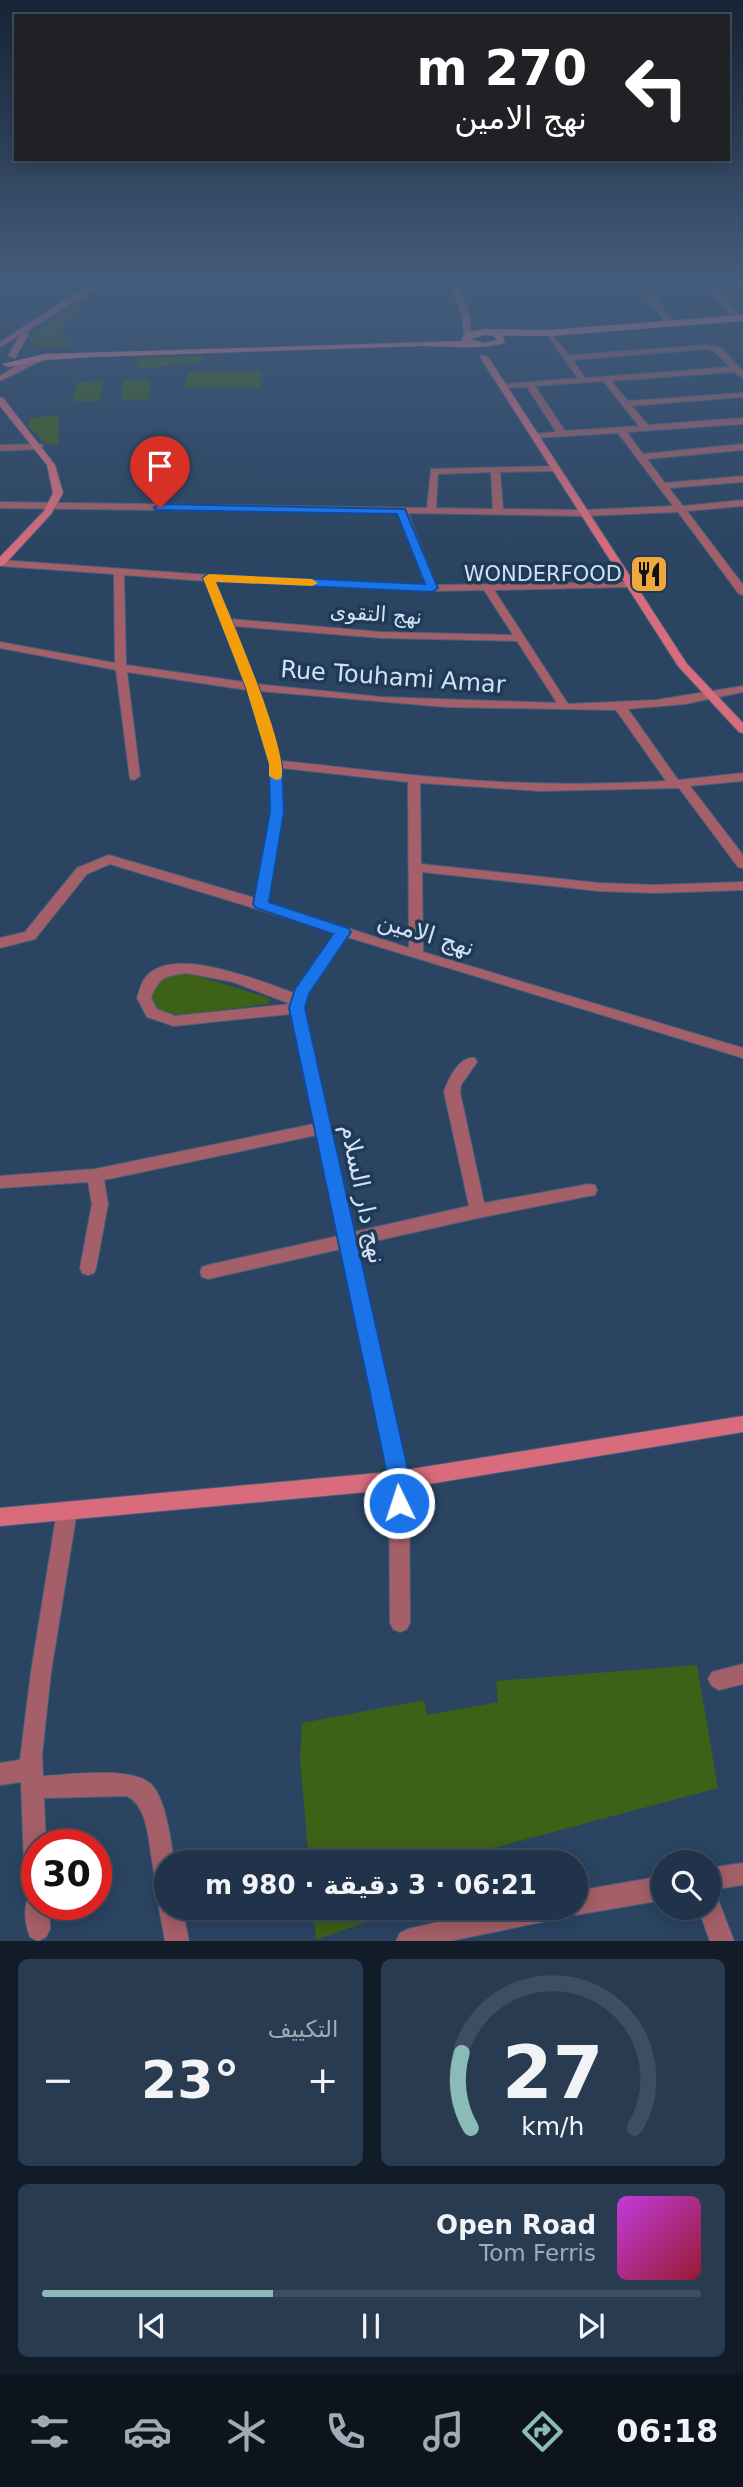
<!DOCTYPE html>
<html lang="ar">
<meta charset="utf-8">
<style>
:root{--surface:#20334a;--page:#283b51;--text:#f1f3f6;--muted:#a2aab5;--line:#3d4e62;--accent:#8bbbb9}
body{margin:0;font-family:"DejaVu Sans","Noto Naskh Arabic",sans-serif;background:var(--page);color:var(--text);direction:rtl;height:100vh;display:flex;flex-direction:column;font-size:26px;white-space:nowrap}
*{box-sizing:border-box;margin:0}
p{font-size:23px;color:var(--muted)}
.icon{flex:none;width:38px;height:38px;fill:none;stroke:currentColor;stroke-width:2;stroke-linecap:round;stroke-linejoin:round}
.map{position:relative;height:1941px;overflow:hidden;direction:ltr}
.drawer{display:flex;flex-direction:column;gap:18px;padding:18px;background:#121c29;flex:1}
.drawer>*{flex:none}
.hud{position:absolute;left:14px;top:14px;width:716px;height:147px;border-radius:0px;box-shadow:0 4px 18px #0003,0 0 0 2px var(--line);direction:rtl;background:#202124;color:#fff;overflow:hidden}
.tools{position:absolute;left:651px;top:1850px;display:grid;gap:14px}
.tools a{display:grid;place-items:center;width:70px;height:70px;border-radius:50%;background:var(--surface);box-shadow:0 4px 18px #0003,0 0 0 2px var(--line);font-size:35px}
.speed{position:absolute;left:21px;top:1829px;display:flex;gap:14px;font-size:35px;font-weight:700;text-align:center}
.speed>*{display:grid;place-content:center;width:91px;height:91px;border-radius:50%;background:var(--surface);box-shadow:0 4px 18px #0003,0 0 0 2px var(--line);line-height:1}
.speed .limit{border:10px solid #d22;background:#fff;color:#111}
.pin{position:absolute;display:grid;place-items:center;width:60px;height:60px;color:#fff;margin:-72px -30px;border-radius:50% 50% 50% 0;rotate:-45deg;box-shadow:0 0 7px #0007}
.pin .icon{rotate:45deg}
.me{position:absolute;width:77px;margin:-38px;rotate:356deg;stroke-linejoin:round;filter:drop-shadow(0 0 5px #0008)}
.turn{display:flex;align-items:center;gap:24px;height:147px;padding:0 28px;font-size:32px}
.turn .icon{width:91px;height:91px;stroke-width:2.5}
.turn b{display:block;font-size:49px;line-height:60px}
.big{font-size:52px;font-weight:600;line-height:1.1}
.drawer .widget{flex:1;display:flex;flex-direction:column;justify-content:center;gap:10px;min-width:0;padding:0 24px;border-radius:10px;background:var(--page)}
.drawer .dial{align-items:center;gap:0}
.dial svg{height:182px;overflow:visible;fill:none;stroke:var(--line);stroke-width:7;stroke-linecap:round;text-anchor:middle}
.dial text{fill:var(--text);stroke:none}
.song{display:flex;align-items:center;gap:21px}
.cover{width:84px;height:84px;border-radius:10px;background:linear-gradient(135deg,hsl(290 70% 55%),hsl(350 70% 35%))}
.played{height:7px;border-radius:4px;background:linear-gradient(90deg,var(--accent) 35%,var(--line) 35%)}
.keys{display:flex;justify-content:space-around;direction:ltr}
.heat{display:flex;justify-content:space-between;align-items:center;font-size:38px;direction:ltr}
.drawer .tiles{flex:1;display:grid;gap:18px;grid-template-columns:1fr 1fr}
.widget:last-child{grid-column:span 2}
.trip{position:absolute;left:154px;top:1850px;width:434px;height:70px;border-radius:35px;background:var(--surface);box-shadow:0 4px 18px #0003,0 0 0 2px var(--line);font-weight:600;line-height:70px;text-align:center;direction:rtl}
.tab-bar{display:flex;height:112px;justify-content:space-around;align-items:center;background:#0d141e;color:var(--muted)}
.tab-bar .icon{width:49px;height:49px}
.tab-bar .selected{color:var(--accent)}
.tab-bar b{font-size:32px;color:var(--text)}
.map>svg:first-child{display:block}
</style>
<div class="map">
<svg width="743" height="1941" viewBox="0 0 743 1941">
<rect width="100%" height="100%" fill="#2a4462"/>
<!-- green -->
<g fill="#3d6117">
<polygon points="80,301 76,318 66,320 61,337 72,338 69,348 41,347 29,342 32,334"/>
<polygon points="200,356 205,361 140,369 135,361 138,358"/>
<polygon points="262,371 260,388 184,388 188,372"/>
<polygon points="124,380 150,380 148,399 121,400"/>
<polygon points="103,381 100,401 73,401 77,382"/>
<polygon points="59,415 58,444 48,445 28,426 31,418"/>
<path d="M189,973L269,998L271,1001L267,1004L184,1015C168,1015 150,1011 152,991C163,977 171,975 189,973Z"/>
<polygon points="697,1665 718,1788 463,1856 457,1862 309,1862 300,1759 302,1723 424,1700 427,1715 498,1702 496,1681"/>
<polygon points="313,1908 405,1908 316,1940"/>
</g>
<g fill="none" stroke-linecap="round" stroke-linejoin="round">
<defs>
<g id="street">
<polygon points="635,281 642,281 673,321 673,325 667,325"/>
<polygon points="702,281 709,281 741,316 741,320 735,320"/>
<path d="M552,335L569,355L708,345L721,348L743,371V378L734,372L611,381L628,401L743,393V397L632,406L648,425L743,418V424L627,432L643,454L743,444V450L647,459L665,483L743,476V482L669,488L683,506L743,500V506L687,511L743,585V595L739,594L678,512L584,516L408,513L436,585L634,582L635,584L630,587L494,590L568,704L656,700L743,686V692L685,704L628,709L678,780L743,773V781L690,786L743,855V868L738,867L679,788L540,791L420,783L421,864L599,883L654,885L743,882V890L654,893L599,891L422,872L423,952L743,1048V1058L347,937L308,994L304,1008L354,1232L469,1206L444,1092C448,1079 460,1055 475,1058L477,1062L461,1085L460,1092L484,1203L589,1184L595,1185L597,1190L595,1195L589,1196L478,1218L357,1245L409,1480L410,1622L407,1629L400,1632L393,1629L390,1622L389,1480L341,1249L208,1279L202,1277L200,1272L202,1267L208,1265L338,1236L317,1135L104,1180L108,1204L96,1268L94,1273L88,1275L82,1273L80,1268L92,1204L88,1182L0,1188V1176L95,1169L314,1124L291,1014L174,1026L147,1017L137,998C139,992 141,983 145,978C171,943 262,982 294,993L335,933L110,864L87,874L35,939L0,948V938L25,932L77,868L109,855L255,898L271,812L270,764L247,690L127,672L140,776L134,780L130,779L116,670L0,648V642L115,663L114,574L0,566V560L209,575L426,585L398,513L0,508V502L427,508L431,469L556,466L559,467V471L500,472L503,509L584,510L673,506L618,433L534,438V434L556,432L527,387L504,388L500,386L504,384L578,378L548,337ZM708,349L715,352L730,367L585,378L573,360ZM603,381L639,426L565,431L535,386ZM491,472L493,509L436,508L438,474ZM124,575L205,581L244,682L126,665ZM215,581L432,591L484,590L513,635L381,632L230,619ZM233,626L381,638L517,641L557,703L382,697L256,684ZM259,691L446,707L616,710L666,781C593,785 519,785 446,778C391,774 336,766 281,761ZM282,768L408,782L409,948L268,902L283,812ZM187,973L233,982L291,1004L175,1016L157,1009L151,998C159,977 165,976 187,973Z"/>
<polygon points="42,444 43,446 39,449 0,451 0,445"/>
<path d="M67,1502L74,1504L77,1511L51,1672L42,1755L43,1776C69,1775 131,1766 151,1784C166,1799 171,1842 174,1862H166V1890L158,1887C148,1862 153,1808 127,1796L44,1798L46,1844H37V1904H49L50,1929L46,1937L38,1941L30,1937C25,1925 23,1909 29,1896L25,1889L21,1782L0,1785V1763L20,1760L31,1672L57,1511L60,1504Z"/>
<polygon points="743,1664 743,1684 719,1690 712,1686 708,1679 712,1672"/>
<polygon points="743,1863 743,1885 709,1890 709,1868"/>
<polygon points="663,1876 663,1900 576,1915 568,1911 566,1908 576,1908 576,1891"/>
<polygon points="709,1893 717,1897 734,1941 710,1941 698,1908 709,1908"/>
<polygon points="166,1898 166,1908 182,1908 189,1941 165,1941 159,1908 163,1900"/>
<polygon points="498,1908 564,1908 560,1916 552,1920 450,1941 396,1941 400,1933 408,1929"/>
</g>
<g id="secondary">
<polygon points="103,281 113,281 75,301 26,332 29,334 15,358 8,356 20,335 0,347 0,342 69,297"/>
<polygon points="449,281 456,281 470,316 471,337 464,335 462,316"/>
<polygon points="42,355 49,357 0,381 0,376 17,365"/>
<polygon points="481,355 488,357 687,664 743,723 743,733 739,732 678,666 480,357"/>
<polygon points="0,397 3,398 55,465 63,493 51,514 4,565 0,566 0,557 44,511 53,493 47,465 0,406"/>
<polygon points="743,1416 743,1432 399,1489 0,1526 0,1508 399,1471"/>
</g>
<path id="primary" d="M743,315V321L549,336H503L505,343C478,350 450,346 421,346L94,357L45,360L7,367L2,364L45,354L461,341L465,333L484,329L549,330ZM484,335L494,336L496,340L483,343L471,339Z"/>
</defs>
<!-- street casing -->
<use href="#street" stroke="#48607c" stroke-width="2"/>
<!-- secondary casing -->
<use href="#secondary" stroke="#48607c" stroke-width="2"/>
<!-- primary casing -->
<use href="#primary" stroke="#48607c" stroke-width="1"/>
<!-- street -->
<use href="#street" fill="#a55f68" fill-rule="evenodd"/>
<!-- secondary -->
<use href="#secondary" fill="#d96c7c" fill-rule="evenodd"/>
<!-- primary -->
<use href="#primary" fill="#f28291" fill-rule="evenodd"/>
</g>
<!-- sky -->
<linearGradient id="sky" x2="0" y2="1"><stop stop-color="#172536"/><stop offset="0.51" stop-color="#445c7c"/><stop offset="1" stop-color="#445c7c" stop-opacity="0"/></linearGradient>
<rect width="743" height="553" fill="url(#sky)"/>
<!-- route -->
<polygon fill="#1a73e8" stroke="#114b97" stroke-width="2" points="160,504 405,509 438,588 432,592 216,582 259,688 282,764 284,812 269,902 348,928 351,932 309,994 305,1008 410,1479 410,1503 407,1511 399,1514 391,1511 388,1503 388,1479 289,1008 295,989 333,934 256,908 253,904 270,812 269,764 246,688 203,578 209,574 425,584 397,514 156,510 154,508"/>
<!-- slow -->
<path fill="#f59e0b" d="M209,574L312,579L318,583L312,586L216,582C229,614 291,754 281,779L276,780L269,776V764L246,688L203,578Z"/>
<!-- icons -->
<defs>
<symbol id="restaurant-square" viewBox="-11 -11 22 22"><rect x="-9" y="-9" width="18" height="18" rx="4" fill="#efa73e" stroke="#1f3a57"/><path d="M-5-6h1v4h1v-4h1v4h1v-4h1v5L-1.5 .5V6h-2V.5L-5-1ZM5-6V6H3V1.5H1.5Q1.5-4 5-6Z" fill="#111"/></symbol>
</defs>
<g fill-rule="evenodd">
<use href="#restaurant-square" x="627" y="552" width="44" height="44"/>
</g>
<g text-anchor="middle" stroke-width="7" stroke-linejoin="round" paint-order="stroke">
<!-- far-poi labels -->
<g font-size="21" fill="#d1e1f3" stroke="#1f3a57" text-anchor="end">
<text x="622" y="581">WONDERFOOD</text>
</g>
<!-- far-street labels -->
<g font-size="21" fill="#d1e1f3" stroke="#1f3a57">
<text transform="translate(376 614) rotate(4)" y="7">نهج التقوى</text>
</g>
<!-- street labels -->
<g font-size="24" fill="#d1e1f3" stroke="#1f3a57">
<text transform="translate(393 677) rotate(4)" y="8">Rue Touhami Amar</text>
<text transform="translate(426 934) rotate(17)" y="8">نهج الامين</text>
<text transform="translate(363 1194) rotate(78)" y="8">نهج دار السلام</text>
</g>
</g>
</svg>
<div class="tools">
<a><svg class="icon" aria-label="search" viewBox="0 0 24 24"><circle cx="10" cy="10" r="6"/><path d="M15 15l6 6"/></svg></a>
</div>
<div class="speed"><div class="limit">30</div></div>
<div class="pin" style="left:160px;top:508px;background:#d93025"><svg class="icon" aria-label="arrive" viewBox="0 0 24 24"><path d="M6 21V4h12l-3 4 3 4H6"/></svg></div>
<svg class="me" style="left:399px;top:1503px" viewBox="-20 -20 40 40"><circle r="17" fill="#1a73e8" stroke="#fff" stroke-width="3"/><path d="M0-11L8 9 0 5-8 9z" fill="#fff"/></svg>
<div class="trip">06:21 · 3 دقيقة · 980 m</div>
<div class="hud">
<div class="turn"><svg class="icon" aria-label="left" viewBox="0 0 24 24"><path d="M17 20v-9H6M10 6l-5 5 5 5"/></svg><div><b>270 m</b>نهج الامين</div></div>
</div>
</div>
<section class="drawer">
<div class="tiles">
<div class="widget dial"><svg viewBox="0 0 100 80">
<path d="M14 69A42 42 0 1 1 86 69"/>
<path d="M14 69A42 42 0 0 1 10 36" stroke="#8bbbb9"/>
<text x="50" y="56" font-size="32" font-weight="700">27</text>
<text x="50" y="72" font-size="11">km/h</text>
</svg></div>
<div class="widget"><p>التكييف</p>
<div class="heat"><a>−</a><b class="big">23°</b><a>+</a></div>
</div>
<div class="widget">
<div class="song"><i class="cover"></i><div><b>Open Road</b><p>Tom Ferris</p></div></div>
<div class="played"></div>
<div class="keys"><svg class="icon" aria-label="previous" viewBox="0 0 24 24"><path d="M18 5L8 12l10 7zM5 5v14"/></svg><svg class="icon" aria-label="pause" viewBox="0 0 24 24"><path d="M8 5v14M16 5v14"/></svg><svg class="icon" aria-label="next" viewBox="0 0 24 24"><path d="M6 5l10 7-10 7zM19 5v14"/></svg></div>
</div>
</div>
</section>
<nav class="tab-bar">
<b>06:18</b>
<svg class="icon selected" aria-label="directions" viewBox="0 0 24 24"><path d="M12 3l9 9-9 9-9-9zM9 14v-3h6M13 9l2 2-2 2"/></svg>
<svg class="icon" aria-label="music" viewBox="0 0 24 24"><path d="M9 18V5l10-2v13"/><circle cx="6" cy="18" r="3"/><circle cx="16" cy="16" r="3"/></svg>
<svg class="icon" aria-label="phone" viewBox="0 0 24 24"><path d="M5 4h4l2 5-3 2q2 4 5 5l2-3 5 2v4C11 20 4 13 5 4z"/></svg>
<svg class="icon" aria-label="climate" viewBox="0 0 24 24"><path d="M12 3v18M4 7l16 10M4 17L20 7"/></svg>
<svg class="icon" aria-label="car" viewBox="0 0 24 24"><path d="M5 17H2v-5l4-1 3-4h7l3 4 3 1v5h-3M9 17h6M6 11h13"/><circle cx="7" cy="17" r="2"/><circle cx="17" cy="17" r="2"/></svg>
<svg class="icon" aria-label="filters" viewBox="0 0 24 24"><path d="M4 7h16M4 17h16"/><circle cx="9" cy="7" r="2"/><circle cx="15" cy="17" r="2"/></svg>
</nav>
